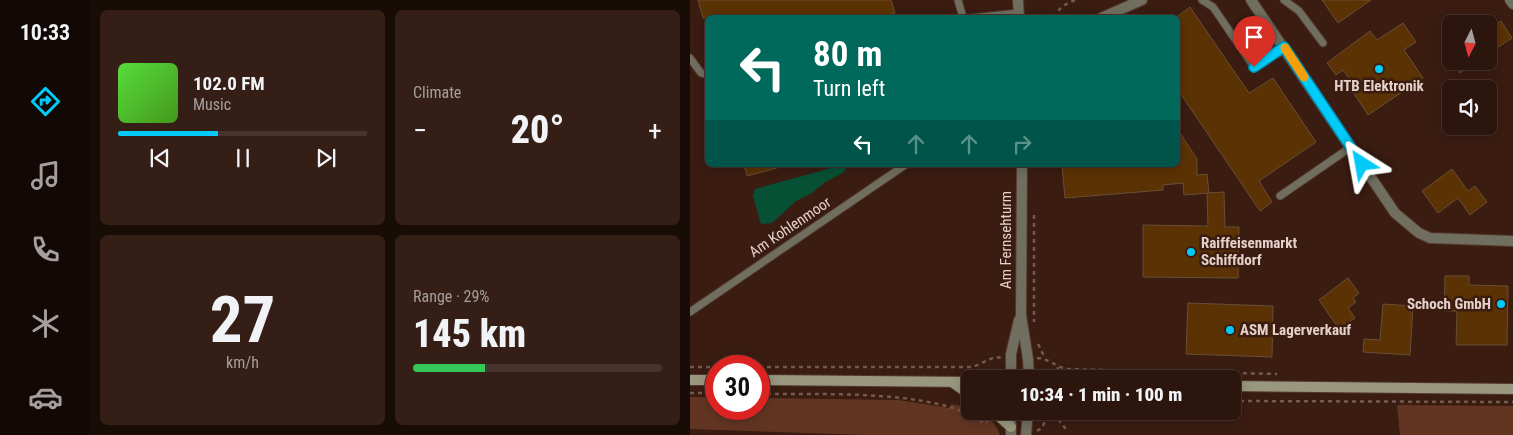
<!DOCTYPE html>
<meta charset="utf-8">
<style>
:root{--surface:#2c150d;--page:#341e16;--text:#f1f3f6;--muted:#a69f9d;--line:#48342e;--accent:#03cbf9}
body{margin:0;font-family:"Roboto Condensed",sans-serif;background:var(--page);color:var(--text);height:100vh;display:flex;flex-direction:column;font-size:19px;white-space:nowrap}
*{box-sizing:border-box;margin:0}
p{font-size:16px;color:var(--muted)}
.icon{flex:none;width:28px;height:28px;fill:none;stroke:currentColor;stroke-width:2;stroke-linecap:round;stroke-linejoin:round}
.map{position:relative;flex:1;overflow:hidden}
.sheet{display:flex;flex-direction:column;gap:10px;padding:10px;background:#180c07;width:600px}
.sheet>*{flex:none}
.guide{position:absolute;left:15px;top:15px;width:475px;height:152px;border-radius:8px;box-shadow:0 2px 12px #0003,0 0 0 1px var(--line);background:#00695c;color:#fff;overflow:hidden}
.needle{width:32px;rotate:186deg}
.fabs{position:absolute;left:752px;top:15px;display:grid;gap:10px}
.fabs a{display:grid;place-items:center;width:55px;height:55px;border-radius:8px;background:var(--surface);box-shadow:0 2px 12px #0003,0 0 0 1px var(--line);font-size:25px}
.speed{position:absolute;left:15px;top:355px;display:flex;gap:10px;font-size:25px;font-weight:700;text-align:center}
.speed>*{display:grid;place-content:center;width:65px;height:65px;border-radius:50%;background:var(--surface);box-shadow:0 2px 12px #0003,0 0 0 1px var(--line);line-height:1}
.speed .limit{border:8px solid #d22;background:#fff;color:#111}
.pin{position:absolute;display:grid;place-items:center;width:42px;height:42px;color:#fff;margin:-51px -21px;border-radius:50% 50% 50% 0;rotate:-45deg;box-shadow:0 0 5px #0007}
.pin .icon{rotate:45deg}
.me{position:absolute;width:55px;margin:-28px;rotate:326deg;stroke-linejoin:round;filter:drop-shadow(0 0 4px #0008)}
.turn{display:flex;align-items:center;gap:18px;height:105px;padding:0 25px;font-size:22px}
.turn .icon{width:65px;height:65px;stroke-width:2.5}
.turn b{display:block;font-size:35px;line-height:42px}
.lanes{display:flex;align-items:center;height:48px;padding:0 25px;background:#0003;justify-content:center;gap:25px;direction:ltr}
.lanes .off{opacity:.35}
.big{font-size:38px;font-weight:800;line-height:1.1}
.sheet .widget{flex:1;display:flex;flex-direction:column;justify-content:center;gap:8px;min-width:0;padding:0 18px;border-radius:8px;background:var(--page)}
.sheet .dial{align-items:center;gap:0}
.dial b{font-size:65px;line-height:1}
.song{display:flex;align-items:center;gap:15px}
.cover{width:60px;height:60px;border-radius:8px;background:linear-gradient(135deg,hsl(110 70% 55%),hsl(100 70% 35%))}
.played{height:5px;border-radius:2px;background:linear-gradient(90deg,var(--accent) 40%,var(--line) 40%)}
.keys{display:flex;justify-content:space-around;direction:ltr}
.heat{display:flex;justify-content:space-between;align-items:center;font-size:28px;direction:ltr}
.charge{height:8px;border-radius:4px;background:linear-gradient(90deg,#34c759 29%,var(--line) 0)}
.sheet .tiles{flex:1;display:grid;gap:10px;grid-template-columns:repeat(2,1fr)}
.trip{position:absolute;left:271px;top:370px;width:280px;height:50px;border-radius:8px;background:var(--surface);box-shadow:0 2px 12px #0003,0 0 0 1px var(--line);font-weight:800;line-height:50px;text-align:center}
main{display:flex;flex:1;min-height:0}
.menu{display:flex;flex-direction:column;width:90px;justify-content:space-around;align-items:center;background:#120805;color:var(--muted)}
.menu .icon{width:35px;height:35px}
.menu .on{color:var(--accent)}
.menu b{font-size:22px;color:var(--text)}
.map>svg:first-child{display:block}
</style>
<main>
<nav class="menu">
<b>10:33</b>
<svg class="icon on" aria-label="directions" viewBox="0 0 24 24"><path d="M12 3l9 9-9 9-9-9zM9 14v-3h6M13 9l2 2-2 2"/></svg>
<svg class="icon" aria-label="music" viewBox="0 0 24 24"><path d="M9 18V5l10-2v13"/><circle cx="6" cy="18" r="3"/><circle cx="16" cy="16" r="3"/></svg>
<svg class="icon" aria-label="phone" viewBox="0 0 24 24"><path d="M5 4h4l2 5-3 2q2 4 5 5l2-3 5 2v4C11 20 4 13 5 4z"/></svg>
<svg class="icon" aria-label="climate" viewBox="0 0 24 24"><path d="M12 3v18M4 7l16 10M4 17L20 7"/></svg>
<svg class="icon" aria-label="car" viewBox="0 0 24 24"><path d="M5 17H2v-5l4-1 3-4h7l3 4 3 1v5h-3M9 17h6M6 11h13"/><circle cx="7" cy="17" r="2"/><circle cx="17" cy="17" r="2"/></svg>
</nav>
<section class="sheet">
<div class="tiles">
<div class="widget">
<div class="song"><i class="cover"></i><div><b>102.0 FM</b><p>Music</p></div></div>
<div class="played"></div>
<div class="keys"><svg class="icon" aria-label="previous" viewBox="0 0 24 24"><path d="M18 5L8 12l10 7zM5 5v14"/></svg><svg class="icon" aria-label="pause" viewBox="0 0 24 24"><path d="M8 5v14M16 5v14"/></svg><svg class="icon" aria-label="next" viewBox="0 0 24 24"><path d="M6 5l10 7-10 7zM19 5v14"/></svg></div>
</div>
<div class="widget"><p>Climate</p>
<div class="heat"><a>−</a><b class="big">20°</b><a>+</a></div>
</div>
<div class="widget dial"><b>27</b><p>km/h</p></div>
<div class="widget"><p>Range · 29%</p><b class="big">145 km</b><div class="charge"></div></div>
</div>
</section>
<div class="map">
<svg width="823" height="435" viewBox="0 0 823 435">
<rect width="100%" height="100%" fill="#3a1c11"/>
<!-- green -->
<g fill="#623522">
<path d="M0,397H26V409H69V398L208,400L260,408L261,404L280,408V411C294,411 306,422 310,435H178L0,429Z"/>
<polygon points="707,405 823,406 823,435 710,435"/>
</g>
<!-- water -->
<polygon fill="#065036" points="152,165 156,169 153,173 135,182 122,193 106,201 82,223 71,224 63,196 65,189"/>
<!-- building -->
<g fill="#5b3203" stroke="#694e37">
<polygon points="8,0 201,0 205,13 189,18 13,18"/>
<polygon points="632,0 681,0 648,23"/>
<polygon points="500,7 559,93 583,78 626,142 569,181 582,202 570,211 488,90 488,16"/>
<polygon points="811,21 822,38 799,53 799,29"/>
<polygon points="713,23 726,42 714,50 733,78 678,115 661,89 665,86 653,70 646,75 637,63 680,31 687,40"/>
<polygon points="762,61 787,61 770,73"/>
<polygon points="488,130 507,159 507,175 517,174 519,193 494,195 493,183 473,185 473,190 375,198 372,165 488,165"/>
<polygon points="54,165 87,165 87,168 57,176"/>
<polygon points="762,169 778,191 785,186 797,202 780,215 768,198 748,213 732,191"/>
<polygon points="534,192 535,227 549,227 548,278 453,277 453,225 518,226 517,193"/>
<polygon points="755,276 779,276 779,285 818,286 817,345 766,345 767,311 754,311"/>
<polygon points="658,278 669,293 663,298 666,302 658,308 665,318 649,329 629,300"/>
<polygon points="498,303 583,306 582,357 496,354"/>
<polygon points="693,304 723,306 720,355 673,352 674,339 690,340"/>
</g>
<g fill="none" stroke-linecap="round" stroke-linejoin="round">
<defs>
<g id="service">
<polyline points="268,0 273,18"/>
<polyline points="512,0 523,7 564,67 594,47"/>
<polyline points="594,0 609,11 633,43"/>
<polyline points="281,18 329,13"/>
<polyline points="0,58 11,73 18,75"/>
<polyline points="590,196 661,147"/>
<polyline points="0,312 215,165"/>
</g>
<g id="minor">
<polyline points="328,0 329,18"/>
<polyline points="561,0 705,213 729,233 740,238 823,241"/>
<polyline points="820,0 823,4"/>
<polyline points="411,18 452,0"/>
<polyline points="332,165 331,315 338,359 339,379"/>
<polyline points="321,379 321,354 329,320"/>
<polyline points="320,411 321,435"/>
<polyline points="336,435 338,411"/>
</g>
<g id="secondary">
<polyline points="0,380 26,380"/>
<polyline points="69,380 280,382"/>
<polyline points="262,382 280,395"/>
<polyline points="542,386 823,389"/>
<polyline points="303,411 321,427"/>
</g>
</defs>
<!-- service casing -->
<use href="#service" stroke="#55392e" stroke-width="9"/>
<!-- minor casing -->
<use href="#minor" stroke="#55392e" stroke-width="12"/>
<!-- secondary casing -->
<use href="#secondary" stroke="#55392e" stroke-width="12"/>
<!-- path -->
<g stroke="#73594f" stroke-width="2.5" stroke-dasharray="4 4" stroke-linecap="butt">
<path d="M365,18C367,8 376,4 385,0"/>
<polyline points="344,215 344,322"/>
<polyline points="348,344 355,358"/>
<path d="M347,358C358,358 366,367 377,369L587,374"/>
<polyline points="0,367 26,367"/>
<polyline points="69,367 283,367 305,357 312,358"/>
<polyline points="367,379 368,367"/>
<polyline points="0,393 26,393"/>
<path d="M69,394C128,395 247,388 294,423L298,421"/>
<polyline points="542,401 823,402"/>
<polyline points="368,411 370,422 376,429"/>
<polyline points="348,413 358,414 361,411"/>
<polyline points="347,431 352,428 358,414"/>
</g>
<!-- service -->
<use href="#service" stroke="#6f6e5f" stroke-width="7"/>
<!-- minor -->
<use href="#minor" stroke="#6f6e5f" stroke-width="10"/>
<!-- secondary -->
<use href="#secondary" stroke="#9a977f" stroke-width="10"/>
</g>
<g fill="none" stroke-linecap="round" stroke-linejoin="round">
<defs>
<polyline id="route" points="564,67 594,47 672,164"/>
</defs>
<!-- route casing -->
<use href="#route" stroke="#0284a2" stroke-width="12"/>
<!-- route -->
<use href="#route" stroke="#03cbf9" stroke-width="9"/>
<!-- slow -->
<polyline stroke="#f59e0b" stroke-width="9" points="595,48 614,77"/>
</g>
<!-- markers -->
<g fill="#03cbf9" stroke="#3a1c11" stroke-width="2">
<circle cx="689" cy="69" r="5"/>
<circle cx="501" cy="252" r="5"/>
<circle cx="811" cy="304" r="5"/>
<circle cx="540" cy="330" r="5"/>
</g>
<g text-anchor="middle" stroke-width="5" stroke-linejoin="round" paint-order="stroke">
<!-- poi labels -->
<g font-size="15" font-weight="bold" fill="#e5d1c9" stroke="#3a1c11" text-anchor="start">
<text x="689" y="91" text-anchor="middle">HTB Elektronik</text>
<text x="511" y="248">Raiffeisenmarkt<tspan x="511" dy="17">Schiffdorf</tspan></text>
<text x="801" y="309" text-anchor="end">Schoch GmbH</text>
<text x="550" y="335">ASM Lagerverkauf</text>
</g>
<!-- street labels -->
<g font-size="15" fill="#e5d1c9" stroke="#3a1c11">
<text transform="translate(100 227) rotate(-34)" y="5">Am Kohlenmoor</text>
<text transform="translate(316 240) rotate(-90)" y="5">Am Fernsehturm</text>
</g>
</g>
</svg>
<div class="fabs">
<a><svg class="needle" viewBox="-14 -14 28 28"><path d="M0-13l5 13h-10z" fill="#e53935"/><path d="M0 13l5-13h-10z" fill="#a69f9d"/></svg></a>
<a><svg class="icon" aria-label="sound" viewBox="0 0 24 24"><path d="M4 9h4l5-4v14l-5-4H4zM17 9q2 3 0 6"/></svg></a>
</div>
<div class="speed"><div class="limit">30</div></div>
<div class="pin" style="left:564px;top:67px;background:#d93025"><svg class="icon" aria-label="arrive" viewBox="0 0 24 24"><path d="M6 21V4h12l-3 4 3 4H6"/></svg></div>
<svg class="me" style="left:672px;top:164px" viewBox="-20 -20 40 40"><path d="M0-17L14 15 0 8-14 15z" fill="#03cbf9" stroke="#fff" stroke-width="4"/></svg>
<div class="trip">10:34 · 1 min · 100 m</div>
<div class="guide">
<div class="turn"><svg class="icon" aria-label="left" viewBox="0 0 24 24"><path d="M17 20v-9H6M10 6l-5 5 5 5"/></svg><div><b>80 m</b>Turn left</div></div>
<div class="lanes"><svg class="icon" aria-label="left" viewBox="0 0 24 24"><path d="M17 20v-9H6M10 6l-5 5 5 5"/></svg><svg class="icon off" aria-label="ahead" viewBox="0 0 24 24"><path d="M12 20V5M6 11l6-6 6 6"/></svg><svg class="icon off" aria-label="ahead" viewBox="0 0 24 24"><path d="M12 20V5M6 11l6-6 6 6"/></svg><svg class="icon off" aria-label="right" viewBox="0 0 24 24"><path d="M7 20v-9h11M14 6l5 5-5 5"/></svg></div>
</div>
</div>
</main>
